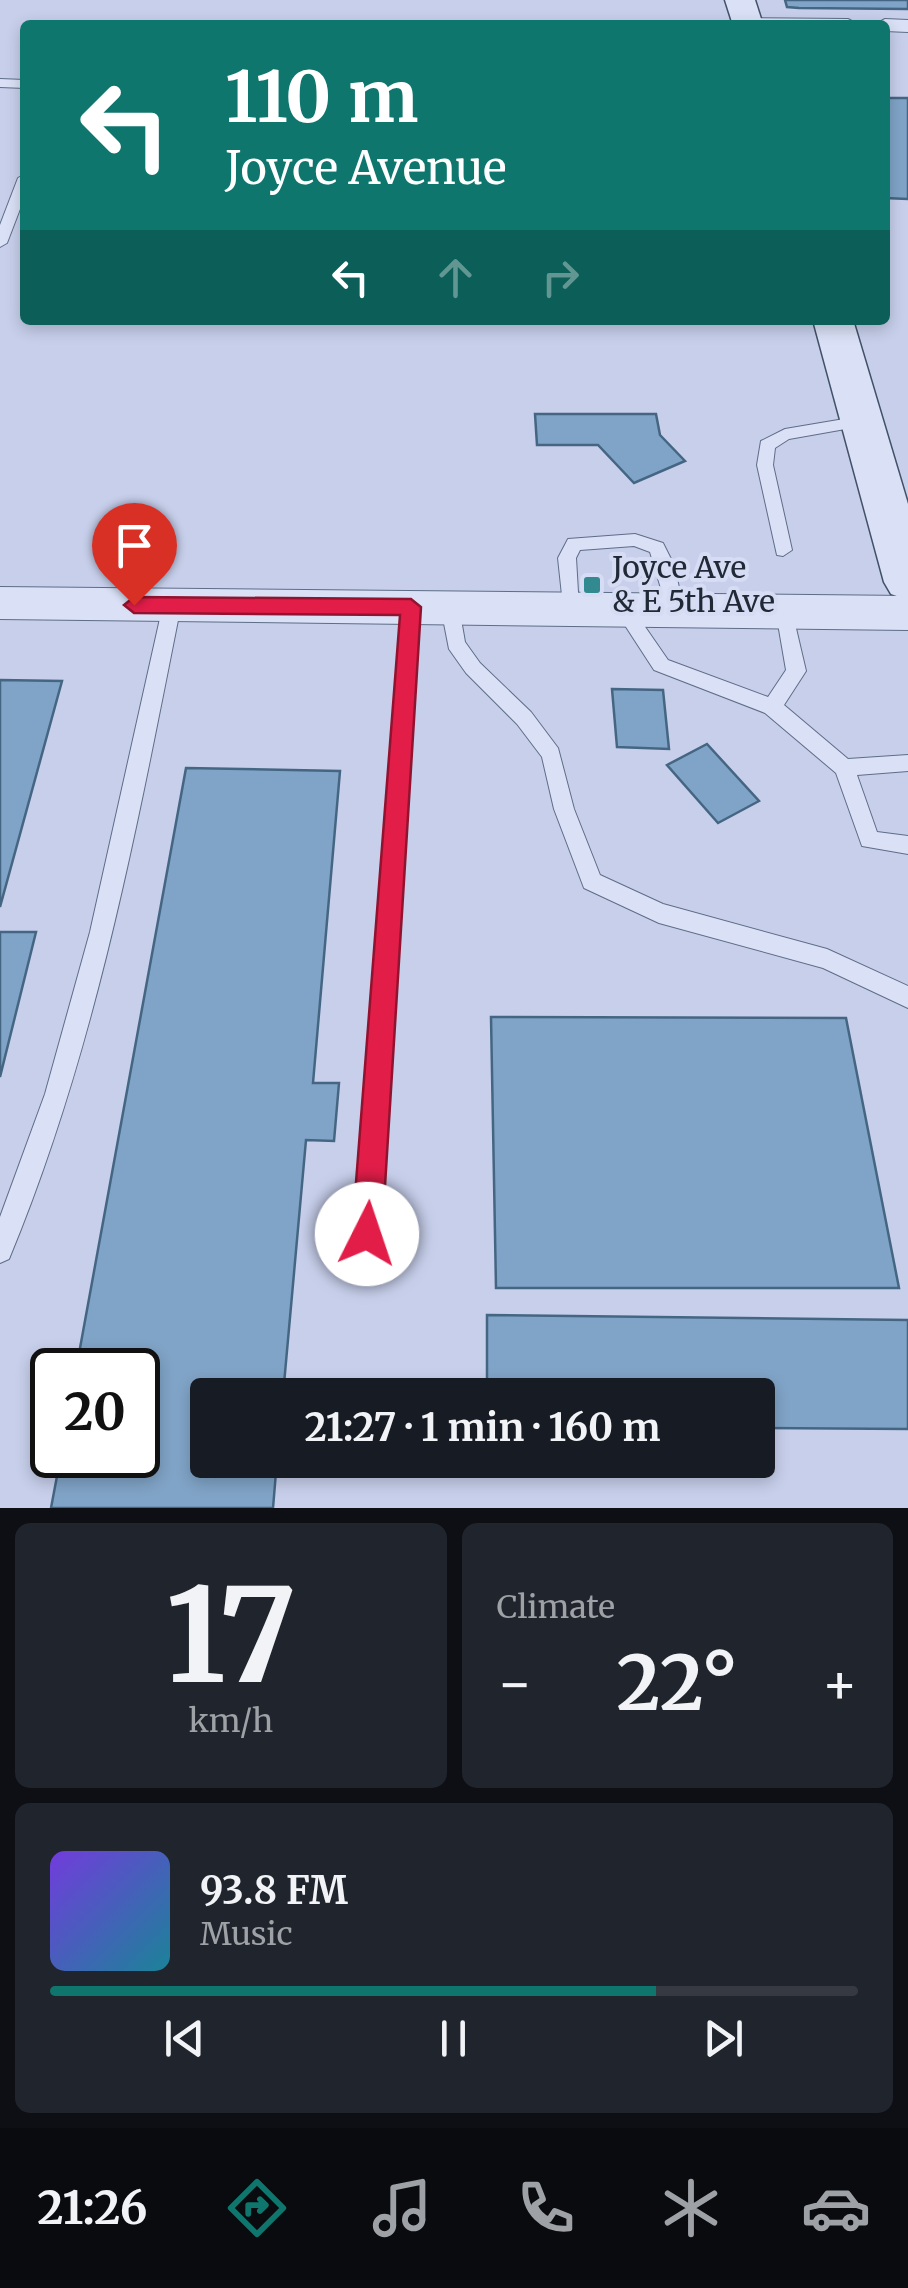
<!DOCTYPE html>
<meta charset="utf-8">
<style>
:root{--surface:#171b24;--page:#20242c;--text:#f1f3f6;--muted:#9ea1a6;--line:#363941;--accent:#0f766e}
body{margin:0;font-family:Merriweather,serif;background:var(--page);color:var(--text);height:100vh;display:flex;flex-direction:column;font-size:38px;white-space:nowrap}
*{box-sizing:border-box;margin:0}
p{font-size:32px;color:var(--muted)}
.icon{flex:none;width:55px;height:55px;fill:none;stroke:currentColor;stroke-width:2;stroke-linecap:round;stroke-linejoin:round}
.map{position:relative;height:1508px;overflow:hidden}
.drawer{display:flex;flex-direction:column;gap:15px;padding:15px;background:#0d0f14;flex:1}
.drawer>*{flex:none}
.hud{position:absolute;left:20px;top:20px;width:870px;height:305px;border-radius:10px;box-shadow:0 5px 15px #0003;background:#0f766e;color:#fff;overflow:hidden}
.speed{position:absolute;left:30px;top:1348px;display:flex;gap:20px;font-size:50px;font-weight:700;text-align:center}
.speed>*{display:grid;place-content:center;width:130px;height:130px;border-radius:50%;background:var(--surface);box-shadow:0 5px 15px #0003;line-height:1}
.speed .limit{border:5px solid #111;border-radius:15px;background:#fff;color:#111}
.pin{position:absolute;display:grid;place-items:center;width:85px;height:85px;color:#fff;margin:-102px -42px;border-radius:50% 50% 50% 0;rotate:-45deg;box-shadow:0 0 10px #0007}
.pin .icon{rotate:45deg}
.me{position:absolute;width:110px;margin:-55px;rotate:4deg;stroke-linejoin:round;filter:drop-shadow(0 0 8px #0008)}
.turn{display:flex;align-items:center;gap:35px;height:210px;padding:0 40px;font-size:45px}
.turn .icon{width:130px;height:130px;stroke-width:2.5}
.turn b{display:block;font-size:70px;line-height:85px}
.lanes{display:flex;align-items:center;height:95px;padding:0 40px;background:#0003;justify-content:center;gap:50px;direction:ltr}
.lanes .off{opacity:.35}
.big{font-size:75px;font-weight:700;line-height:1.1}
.drawer .widget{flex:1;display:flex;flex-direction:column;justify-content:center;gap:15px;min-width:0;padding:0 35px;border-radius:15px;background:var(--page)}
.drawer .dial{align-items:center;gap:0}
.dial b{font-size:130px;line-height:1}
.song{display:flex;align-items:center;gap:30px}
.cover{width:120px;height:120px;border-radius:15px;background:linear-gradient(135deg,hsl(260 70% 55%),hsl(190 70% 35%))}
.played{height:10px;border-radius:5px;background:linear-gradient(90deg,var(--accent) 75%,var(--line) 75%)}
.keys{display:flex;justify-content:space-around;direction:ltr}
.heat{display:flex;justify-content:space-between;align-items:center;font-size:55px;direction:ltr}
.drawer .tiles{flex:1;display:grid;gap:15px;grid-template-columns:1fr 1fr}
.widget:last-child{grid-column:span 2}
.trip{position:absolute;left:190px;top:1378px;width:585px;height:100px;border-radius:10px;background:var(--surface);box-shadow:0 5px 15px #0003;font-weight:700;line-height:100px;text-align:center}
.menu{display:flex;height:160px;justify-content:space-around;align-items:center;background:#090b0e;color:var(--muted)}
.menu .icon{width:70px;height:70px}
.menu .selected{color:var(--accent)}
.menu b{font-size:45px;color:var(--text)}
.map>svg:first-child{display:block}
</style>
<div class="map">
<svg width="908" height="1508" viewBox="0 0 908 1508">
<rect width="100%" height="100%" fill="#c7cfeb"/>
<!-- building -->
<g fill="#80a4c7" stroke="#456683" stroke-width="2.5">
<polygon points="785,0 908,0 908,9 799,8 787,7"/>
<polygon points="885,98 908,98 908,199 885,198"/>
<polygon points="535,414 656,414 660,435 685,461 634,483 598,445 537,445"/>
<polygon points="0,680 62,681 0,907"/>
<polygon points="612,689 663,690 669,749 617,747"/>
<polygon points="707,744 759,801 718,823 667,765"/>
<polygon points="186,768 340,771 313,1083 339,1083 334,1141 306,1140 283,1395 208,1395 208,1460 277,1460 273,1508 51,1508 61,1455 138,1455 138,1370 76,1370"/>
<polygon points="0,932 36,932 0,1077"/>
<polygon points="491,1017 846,1018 899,1288 496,1288"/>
<polygon points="487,1315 908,1320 908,1429 758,1428 758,1395 487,1395"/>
</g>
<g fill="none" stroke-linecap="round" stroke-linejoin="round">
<defs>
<g id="service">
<polygon points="0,79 25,80 25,88 0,87"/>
<polygon points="25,174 25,196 7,243 0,247 0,225 18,178"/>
<polygon points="862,416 868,417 868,425 789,439 775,448 773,465 792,550 783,556 777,555 757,465 761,441 785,429"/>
<polygon points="635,534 663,543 674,565 684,610 681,615 669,615 650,552 634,546 580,550 576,558 579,609 570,616 564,614 558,558 568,539"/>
<path d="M172,598L181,605C137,826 96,1050 9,1259L0,1263V1217L45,1094L90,932L163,605Z"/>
<polygon points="411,600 420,607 380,1234 376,1243 367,1247 358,1243 354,1234 402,607"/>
<polygon points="450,601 459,608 465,642 480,663 531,712 558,748 574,809 600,875 663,904 827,949 908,986 908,1008 823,968 659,923 584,888 554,809 542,757 517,724 466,673 449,649 441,608"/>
<polygon points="624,603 630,605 668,660 768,697 786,670 776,612 779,607 791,607 806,671 784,705 848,759 908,755 908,771 857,775 877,832 908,836 908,854 862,846 836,773 765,713 654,670 615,610"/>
</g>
<g id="minor">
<polygon points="748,18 848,19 859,25 737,24"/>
<polygon points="885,19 908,20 908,32 885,31 885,25 874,25"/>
</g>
<polygon id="tertiary" points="0,587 908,596 908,630 0,619"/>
<g id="secondary">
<polygon points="725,0 755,0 763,25 733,25"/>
<polygon points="813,320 853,320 908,504 908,600 891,594 884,582"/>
</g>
</defs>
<!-- service casing -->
<use href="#service" stroke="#5e6d86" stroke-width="2"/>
<!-- minor casing -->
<use href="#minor" stroke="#5e6d86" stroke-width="2"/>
<!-- tertiary casing -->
<use href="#tertiary" stroke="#5e6d86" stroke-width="2"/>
<!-- secondary casing -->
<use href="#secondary" stroke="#415168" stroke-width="3"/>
<!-- service -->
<use href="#service" fill="#dae0f6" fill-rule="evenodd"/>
<!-- minor -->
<use href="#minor" fill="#dae0f6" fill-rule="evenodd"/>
<!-- tertiary -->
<use href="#tertiary" fill="#dae0f6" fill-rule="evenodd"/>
<!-- secondary -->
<use href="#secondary" fill="#dae0f6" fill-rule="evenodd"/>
</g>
<!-- route -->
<polygon fill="#e11d48" stroke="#92132f" stroke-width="2.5" points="134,597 411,599 421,607 382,1234 377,1244 367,1248 357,1244 352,1234 400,615 134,613 124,605"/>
<!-- markers -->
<rect fill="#328a90" stroke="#d6dcf3" stroke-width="4" x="582" y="575" width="20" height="20" rx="5"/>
<g text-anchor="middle" stroke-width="8" stroke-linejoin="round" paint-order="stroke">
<!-- poi labels -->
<g font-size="30" fill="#202a37" stroke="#d6dcf3" text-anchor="start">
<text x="612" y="578">Joyce Ave<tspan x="612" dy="34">&amp; E 5th Ave</tspan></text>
</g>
</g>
</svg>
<div class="speed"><div class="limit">20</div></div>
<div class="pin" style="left:134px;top:605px;background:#d93025"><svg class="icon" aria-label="arrive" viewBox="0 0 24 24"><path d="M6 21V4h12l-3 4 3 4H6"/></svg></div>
<svg class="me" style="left:367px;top:1234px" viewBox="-20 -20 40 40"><circle r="19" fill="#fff"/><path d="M0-13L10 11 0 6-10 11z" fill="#e11d48"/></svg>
<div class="trip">21:27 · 1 min · 160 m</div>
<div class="hud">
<div class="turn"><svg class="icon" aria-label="left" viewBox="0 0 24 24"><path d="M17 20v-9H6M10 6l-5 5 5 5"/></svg><div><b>110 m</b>Joyce Avenue</div></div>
<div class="lanes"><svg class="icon" aria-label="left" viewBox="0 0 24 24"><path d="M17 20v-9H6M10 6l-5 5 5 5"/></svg><svg class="icon off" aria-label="ahead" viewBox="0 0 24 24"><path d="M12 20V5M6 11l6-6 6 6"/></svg><svg class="icon off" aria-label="right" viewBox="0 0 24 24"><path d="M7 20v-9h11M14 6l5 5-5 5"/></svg></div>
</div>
</div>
<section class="drawer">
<div class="tiles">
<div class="widget dial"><b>17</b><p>km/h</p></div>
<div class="widget"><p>Climate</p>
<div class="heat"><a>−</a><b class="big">22°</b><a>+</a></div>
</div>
<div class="widget">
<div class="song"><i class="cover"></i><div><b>93.8 FM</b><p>Music</p></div></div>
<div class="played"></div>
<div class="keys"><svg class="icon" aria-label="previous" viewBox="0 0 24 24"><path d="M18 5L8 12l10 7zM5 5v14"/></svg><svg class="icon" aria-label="pause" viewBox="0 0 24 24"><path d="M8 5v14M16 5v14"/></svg><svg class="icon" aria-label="next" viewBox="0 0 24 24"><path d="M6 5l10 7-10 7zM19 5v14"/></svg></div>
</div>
</div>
</section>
<nav class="menu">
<b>21:26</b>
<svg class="icon selected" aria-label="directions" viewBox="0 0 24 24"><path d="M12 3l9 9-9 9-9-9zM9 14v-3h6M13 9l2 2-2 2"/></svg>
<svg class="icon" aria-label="music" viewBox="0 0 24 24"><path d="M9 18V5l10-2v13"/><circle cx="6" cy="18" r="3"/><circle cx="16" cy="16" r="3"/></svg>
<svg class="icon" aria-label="phone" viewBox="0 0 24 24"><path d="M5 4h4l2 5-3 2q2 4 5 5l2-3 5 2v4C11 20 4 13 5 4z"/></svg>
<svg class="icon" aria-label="climate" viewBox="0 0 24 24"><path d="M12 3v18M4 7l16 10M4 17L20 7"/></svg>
<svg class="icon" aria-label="car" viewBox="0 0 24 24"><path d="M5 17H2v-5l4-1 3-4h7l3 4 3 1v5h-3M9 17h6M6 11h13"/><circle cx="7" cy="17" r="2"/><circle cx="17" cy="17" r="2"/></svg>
</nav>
